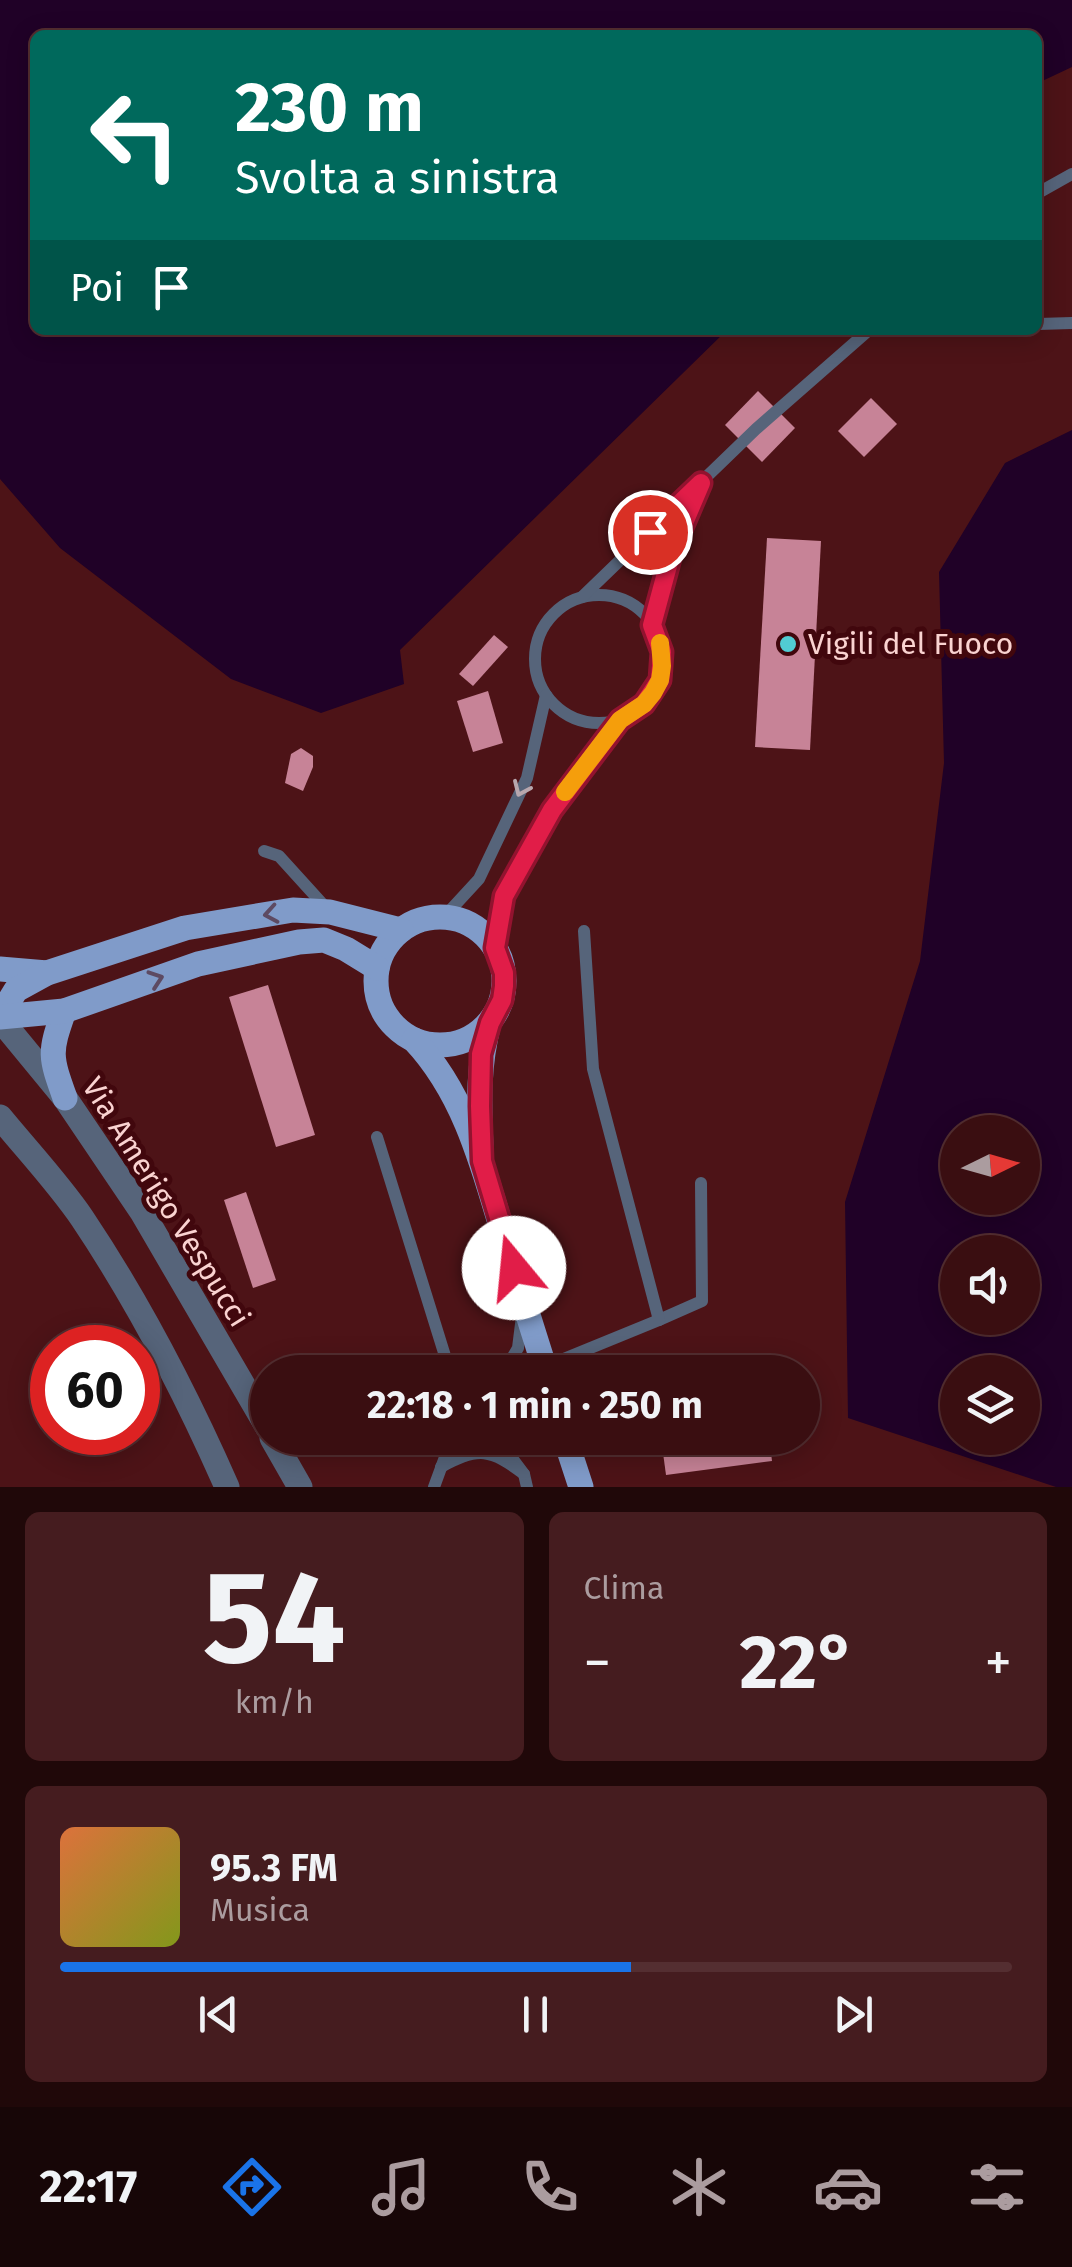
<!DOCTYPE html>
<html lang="it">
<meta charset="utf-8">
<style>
:root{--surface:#3a0e11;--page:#451c1f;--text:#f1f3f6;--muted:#ab9c9f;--line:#542e31;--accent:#1a73e8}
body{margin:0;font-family:"Fira Sans",sans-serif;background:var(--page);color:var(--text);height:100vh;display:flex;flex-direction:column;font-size:38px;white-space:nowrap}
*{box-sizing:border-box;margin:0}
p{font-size:32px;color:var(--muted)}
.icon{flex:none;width:55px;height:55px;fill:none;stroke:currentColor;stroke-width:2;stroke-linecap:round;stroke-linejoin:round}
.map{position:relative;height:1487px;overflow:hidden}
.side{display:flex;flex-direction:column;gap:25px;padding:25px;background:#200809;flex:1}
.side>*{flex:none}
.hud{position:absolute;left:30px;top:30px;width:1012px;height:305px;border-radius:15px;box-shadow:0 5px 25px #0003,0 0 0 2px var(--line);background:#00695c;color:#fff;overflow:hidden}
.needle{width:65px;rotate:85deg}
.controls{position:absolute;left:940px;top:1115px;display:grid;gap:20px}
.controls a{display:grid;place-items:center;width:100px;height:100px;border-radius:50%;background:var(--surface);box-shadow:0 5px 25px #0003,0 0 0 2px var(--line);font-size:50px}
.speed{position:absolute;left:30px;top:1325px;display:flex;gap:20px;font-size:50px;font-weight:700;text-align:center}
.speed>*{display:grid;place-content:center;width:130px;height:130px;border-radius:50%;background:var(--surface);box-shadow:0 5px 25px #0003,0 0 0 2px var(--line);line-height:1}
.speed .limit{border:15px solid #d22;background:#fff;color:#111}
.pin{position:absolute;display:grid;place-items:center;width:85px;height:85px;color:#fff;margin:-42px;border:5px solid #fff;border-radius:50%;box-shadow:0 2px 10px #0007}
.me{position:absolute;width:110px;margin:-55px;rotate:343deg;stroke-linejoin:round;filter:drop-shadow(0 0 8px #0008)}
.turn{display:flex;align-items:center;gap:35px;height:210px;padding:0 40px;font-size:45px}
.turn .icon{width:130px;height:130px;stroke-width:2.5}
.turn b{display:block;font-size:70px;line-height:85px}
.then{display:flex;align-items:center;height:95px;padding:0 40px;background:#0003;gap:20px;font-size:38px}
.big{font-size:75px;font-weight:700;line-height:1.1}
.side .card{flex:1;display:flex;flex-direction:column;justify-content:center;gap:15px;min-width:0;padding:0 35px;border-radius:15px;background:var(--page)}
.side .dial{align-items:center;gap:0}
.dial b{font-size:130px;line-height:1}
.song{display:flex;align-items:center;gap:30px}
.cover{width:120px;height:120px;border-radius:15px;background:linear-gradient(135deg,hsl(20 70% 55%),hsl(70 70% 35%))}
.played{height:10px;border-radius:5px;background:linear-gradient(90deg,var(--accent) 60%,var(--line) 60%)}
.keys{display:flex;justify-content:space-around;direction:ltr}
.heat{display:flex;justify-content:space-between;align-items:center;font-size:55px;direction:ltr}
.side .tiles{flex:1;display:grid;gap:25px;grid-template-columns:1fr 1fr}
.card:last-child{grid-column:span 2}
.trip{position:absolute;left:250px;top:1355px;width:570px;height:100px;border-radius:50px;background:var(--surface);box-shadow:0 5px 25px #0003,0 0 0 2px var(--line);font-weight:700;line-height:100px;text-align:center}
.dock{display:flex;height:160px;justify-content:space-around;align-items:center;background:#170607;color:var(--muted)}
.dock .icon{width:70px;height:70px}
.dock .on{color:var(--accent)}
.dock b{font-size:45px;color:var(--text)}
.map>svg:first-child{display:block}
</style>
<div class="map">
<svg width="1072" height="1487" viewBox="0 0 1072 1487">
<rect width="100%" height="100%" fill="#4d1317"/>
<!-- water -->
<g fill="#200127" fill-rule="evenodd">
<polygon points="0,0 1072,0 1072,67 1038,83 1038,35 35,35 35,330 727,330 400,650 404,684 321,713 231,679 60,548 0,479"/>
<path d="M1072,430V1487H1056L848,1418L845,1202L920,961L944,763L939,572L1005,463ZM958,1132H1022V1198H958ZM958,1252H1022V1318H958ZM958,1372H1022V1438H958Z"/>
</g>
<!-- building -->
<g fill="#c78397">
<polygon points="758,391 795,428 762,462 725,425"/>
<polygon points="871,398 897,424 864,457 838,431"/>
<polygon points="767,538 821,541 810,750 755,747"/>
<polygon points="494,635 508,647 473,686 459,674"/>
<polygon points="488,691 503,743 473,752 457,701"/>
<polygon points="301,748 313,756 313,767 303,791 285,783 291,754"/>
<polygon points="268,985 315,1135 276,1147 229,997"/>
<polygon points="246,1192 276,1280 253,1288 224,1200"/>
<polygon points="661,1438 769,1438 772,1461 666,1475"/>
</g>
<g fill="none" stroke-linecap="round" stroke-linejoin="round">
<!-- service -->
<g stroke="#56647a" stroke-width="12">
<polyline points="1038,193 1072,174"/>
<polyline points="1038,324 1072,323"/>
<circle cx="599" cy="659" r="64"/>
<polyline points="582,597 756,429 869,330"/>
<polyline points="652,625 672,551 698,490"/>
<polyline points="264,851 279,856 328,910"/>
<polyline points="444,917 479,879 527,778 546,695"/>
<polyline points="495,947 504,896 552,810 620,720"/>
<polyline points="377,1137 450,1372"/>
<polyline points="659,1320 702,1301 701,1183"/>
<polyline points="544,1367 659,1320 593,1069 584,931"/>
<polyline points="504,1372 518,1348 522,1316"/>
<polyline points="497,1438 524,1474 527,1487"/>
<path d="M441,1467C478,1446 491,1449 524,1474"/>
<polyline points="434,1487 452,1438"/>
</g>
<!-- minor -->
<path stroke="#56647a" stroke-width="25" d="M0,1117C27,1150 58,1183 82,1218C139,1303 186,1394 227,1487"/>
<!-- tertiary -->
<g stroke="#56647a" stroke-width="25">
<polyline points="0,1019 65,1098 142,1212 268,1428"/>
<polyline points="272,1438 300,1487"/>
</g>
<!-- primary -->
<g stroke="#809bc9" stroke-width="25">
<circle cx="440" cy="981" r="64"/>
<polyline points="0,969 47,973"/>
<path d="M64,1011C49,1053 50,1056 65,1098"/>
<polyline points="0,1016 16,990 47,973 185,928 293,910 330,912 401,930"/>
<polyline points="0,1017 64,1011 198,964 299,942 324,940 346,949 377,968"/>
<path d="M414,1040C466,1095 484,1170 505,1240C518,1284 532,1328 546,1372"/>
<path d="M481,1146C479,1101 478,1066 489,1023"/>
<polyline points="565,1438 581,1487"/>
</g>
</g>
<!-- one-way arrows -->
<defs><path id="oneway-chevron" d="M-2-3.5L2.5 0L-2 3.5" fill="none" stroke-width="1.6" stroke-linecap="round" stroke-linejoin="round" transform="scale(2.5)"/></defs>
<use stroke="#b8a7ae" href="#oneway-chevron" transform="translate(521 789) rotate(114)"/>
<g stroke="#5d4a62">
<use href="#oneway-chevron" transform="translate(271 914) rotate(170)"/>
<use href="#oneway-chevron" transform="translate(156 979) rotate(-19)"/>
</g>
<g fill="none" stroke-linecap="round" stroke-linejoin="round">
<defs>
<polyline id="route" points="514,1268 482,1161 480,1106 481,1054 490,1023 502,1000 504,986 504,973 495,948 504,896 552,810 620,720 644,704 660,680 662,652 652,625 672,551 701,483 650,532"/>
</defs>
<!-- route casing -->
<use href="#route" stroke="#92132f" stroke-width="25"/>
<!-- route -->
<use href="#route" stroke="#e11d48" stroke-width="18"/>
<!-- slow -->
<polyline stroke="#f59e0b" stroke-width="18" points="565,792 620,720 644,704 653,693 660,680 662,666 660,643"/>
</g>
<!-- markers -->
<circle fill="#51ccd3" stroke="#41070d" stroke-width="4" cx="788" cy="644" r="10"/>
<g text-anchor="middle" stroke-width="10" stroke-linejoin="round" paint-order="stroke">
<!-- poi labels -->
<g font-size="30" fill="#fad3d1" stroke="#41070d" text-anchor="start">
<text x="808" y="654">Vigili del Fuoco</text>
</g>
<!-- street labels -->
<g font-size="30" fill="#fad3d1" stroke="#41070d">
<text transform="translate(166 1202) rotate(58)" y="10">Via Amerigo Vespucci</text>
</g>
</g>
</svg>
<div class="controls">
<a><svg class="needle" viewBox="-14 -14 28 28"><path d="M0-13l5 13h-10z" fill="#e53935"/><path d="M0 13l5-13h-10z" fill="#ab9c9f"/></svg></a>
<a><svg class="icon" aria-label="sound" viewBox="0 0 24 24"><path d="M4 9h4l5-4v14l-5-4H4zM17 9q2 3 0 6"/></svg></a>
<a><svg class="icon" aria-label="layers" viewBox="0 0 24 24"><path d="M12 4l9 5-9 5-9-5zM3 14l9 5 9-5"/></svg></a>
</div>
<div class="speed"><div class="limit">60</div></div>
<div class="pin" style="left:650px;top:532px;background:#d93025"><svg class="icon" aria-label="arrive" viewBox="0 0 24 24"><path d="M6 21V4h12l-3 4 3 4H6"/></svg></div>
<svg class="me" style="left:514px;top:1268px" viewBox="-20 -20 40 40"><circle r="19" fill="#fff"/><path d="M0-13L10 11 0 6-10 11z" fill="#e11d48"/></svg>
<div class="trip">22:18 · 1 min · 250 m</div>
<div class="hud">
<div class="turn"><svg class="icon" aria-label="left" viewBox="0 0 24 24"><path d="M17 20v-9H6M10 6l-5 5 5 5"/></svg><div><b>230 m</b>Svolta a sinistra</div></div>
<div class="then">Poi<svg class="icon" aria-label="arrive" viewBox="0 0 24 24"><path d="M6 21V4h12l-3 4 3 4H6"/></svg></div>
</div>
</div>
<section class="side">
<div class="tiles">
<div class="card dial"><b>54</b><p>km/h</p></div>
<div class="card"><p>Clima</p>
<div class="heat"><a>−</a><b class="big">22°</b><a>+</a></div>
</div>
<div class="card">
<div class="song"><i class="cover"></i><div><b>95.3 FM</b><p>Musica</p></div></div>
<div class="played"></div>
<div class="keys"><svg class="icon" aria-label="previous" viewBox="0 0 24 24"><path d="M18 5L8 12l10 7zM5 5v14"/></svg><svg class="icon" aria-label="pause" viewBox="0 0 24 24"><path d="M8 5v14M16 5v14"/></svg><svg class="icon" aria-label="next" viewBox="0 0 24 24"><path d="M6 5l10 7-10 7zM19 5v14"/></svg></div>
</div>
</div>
</section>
<nav class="dock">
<b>22:17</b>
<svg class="icon on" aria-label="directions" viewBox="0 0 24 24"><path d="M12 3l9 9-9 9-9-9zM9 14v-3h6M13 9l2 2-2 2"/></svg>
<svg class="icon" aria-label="music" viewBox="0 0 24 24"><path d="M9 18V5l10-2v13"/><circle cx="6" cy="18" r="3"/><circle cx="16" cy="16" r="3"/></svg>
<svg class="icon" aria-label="phone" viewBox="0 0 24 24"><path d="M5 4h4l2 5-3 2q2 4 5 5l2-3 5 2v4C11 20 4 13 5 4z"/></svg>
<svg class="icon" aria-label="climate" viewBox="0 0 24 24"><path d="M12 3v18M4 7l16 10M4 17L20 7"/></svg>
<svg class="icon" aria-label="car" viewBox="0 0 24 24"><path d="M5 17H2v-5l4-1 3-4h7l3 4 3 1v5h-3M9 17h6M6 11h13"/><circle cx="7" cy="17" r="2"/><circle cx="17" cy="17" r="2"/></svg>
<svg class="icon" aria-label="filters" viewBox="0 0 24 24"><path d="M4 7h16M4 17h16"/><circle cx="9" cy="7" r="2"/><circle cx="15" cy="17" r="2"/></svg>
</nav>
